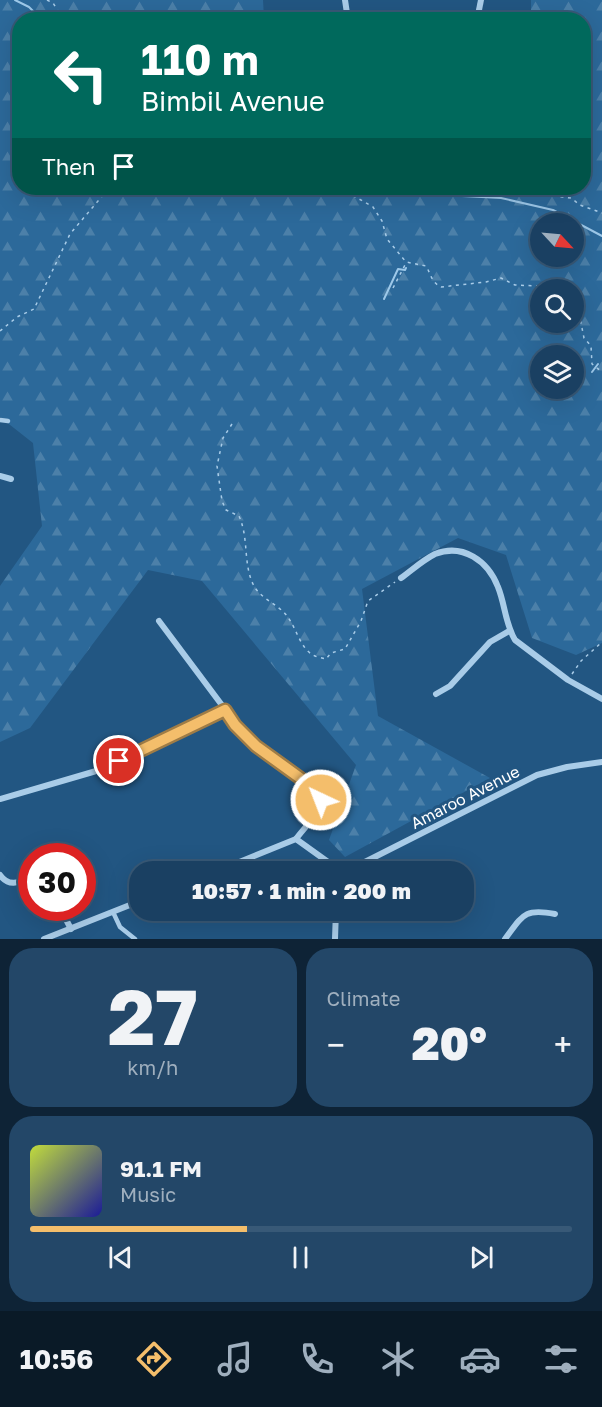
<!DOCTYPE html>
<meta charset="utf-8">
<style>
:root{--surface:#1a4062;--page:#234768;--text:#f1f3f6;--muted:#9fafbe;--line:#385977;--accent:#f4be6b}
body{margin:0;font-family:"Golos Text",sans-serif;background:var(--page);color:var(--text);height:100vh;display:flex;flex-direction:column;font-size:22px;white-space:nowrap}
*{box-sizing:border-box;margin:0}
p{font-size:20px;color:var(--muted)}
.icon{flex:none;width:33px;height:33px;fill:none;stroke:currentColor;stroke-width:2;stroke-linecap:round;stroke-linejoin:round}
.map{position:relative;height:939px;overflow:hidden}
.drawer{display:flex;flex-direction:column;gap:9px;padding:9px;background:#0e2336;flex:1}
.drawer>*{flex:none}
.banner{position:absolute;left:12px;top:12px;width:579px;height:183px;border-radius:24px;box-shadow:0 6px 24px #0002,0 0 0 2px var(--line);background:#00695c;color:#fff;overflow:hidden}
.needle{width:39px;rotate:116deg}
.fabs{position:absolute;left:530px;top:213px;display:grid;gap:12px}
.fabs a{display:grid;place-items:center;width:54px;height:54px;border-radius:50%;background:var(--surface);box-shadow:0 6px 24px #0002,0 0 0 2px var(--line);font-size:30px}
.speed{position:absolute;left:18px;top:843px;display:flex;gap:12px;font-size:30px;font-weight:700;text-align:center}
.speed>*{display:grid;place-content:center;width:78px;height:78px;border-radius:50%;background:var(--surface);box-shadow:0 6px 24px #0002,0 0 0 2px var(--line);line-height:1}
.speed .limit{border:9px solid #d22;background:#fff;color:#111}
.pin{position:absolute;display:grid;place-items:center;width:51px;height:51px;color:#fff;margin:-26px;border:3px solid #fff;border-radius:50%;box-shadow:0 2px 6px #0007}
.me{position:absolute;width:66px;margin:-33px;rotate:317deg;stroke-linejoin:round;filter:drop-shadow(0 0 4px #0008)}
.turn{display:flex;align-items:center;gap:21px;height:126px;padding:0 30px;font-size:27px}
.turn .icon{width:78px;height:78px;stroke-width:2.5}
.turn b{display:block;font-size:42px;line-height:51px}
.then{display:flex;align-items:center;height:57px;padding:0 30px;background:#0003;gap:12px;font-size:22px}
.big{font-size:45px;font-weight:800;line-height:1.1}
.drawer .tile{flex:1;display:flex;flex-direction:column;justify-content:center;gap:9px;min-width:0;padding:0 21px;border-radius:24px;background:var(--page)}
.drawer .dial{align-items:center;gap:0}
.dial b{font-size:78px;line-height:1}
.song{display:flex;align-items:center;gap:18px}
.cover{width:72px;height:72px;border-radius:9px;background:linear-gradient(135deg,hsl(70 70% 55%),hsl(240 70% 35%))}
.played{height:6px;border-radius:3px;background:linear-gradient(90deg,var(--accent) 40%,var(--line) 40%)}
.keys{display:flex;justify-content:space-around;direction:ltr}
.heat{display:flex;justify-content:space-between;align-items:center;font-size:33px;direction:ltr}
.drawer .tiles{flex:1;display:grid;gap:9px;grid-template-columns:1fr 1fr}
.tile:last-child{grid-column:span 2}
.trip{position:absolute;left:129px;top:861px;width:345px;height:60px;border-radius:24px;background:var(--surface);box-shadow:0 6px 24px #0002,0 0 0 2px var(--line);font-weight:800;line-height:60px;text-align:center}
.tab-bar{display:flex;height:96px;justify-content:space-around;align-items:center;background:#0a1a27;color:var(--muted)}
.tab-bar .icon{width:42px;height:42px}
.tab-bar .selected{color:var(--accent)}
.tab-bar b{font-size:27px;color:var(--text)}
.map>svg:first-child{display:block}
</style>
<div class="map">
<svg width="602" height="939" viewBox="0 0 602 939">
<defs>
<pattern id="forest-firs" width="22" height="20" patternUnits="userSpaceOnUse" patternTransform="scale(1.5)"><rect width="22" height="20" fill="#2c699a"/><path d="M5 1l3.5 6h-7zM16 11l3.5 6h-7z" fill="#4c80a9"/></pattern>
</defs>
<rect width="100%" height="100%" fill="#225682"/>
<!-- forest -->
<path fill="url(#forest-firs)" fill-rule="evenodd" d="M0,0H263L264,19L20,20V188H584V20L531,19V0H602V643L576,655L532,638L506,555L458,538L362,589L378,716L490,778L345,857L329,840L356,765L202,581L148,570L30,728L0,742V586L42,526L33,443L0,417ZM540,224H573V256H540ZM540,290H573V322H540ZM540,356H573V388H540Z"/>
<g fill="none" stroke-linecap="round" stroke-linejoin="round">
<!-- stream -->
<g stroke="#9dc8e9" stroke-width="2">
<polyline points="15,0 29,7 42,20"/>
<polyline points="376,188 384,192 501,198 553,210 602,236"/>
<polyline points="459,196 460,188"/>
<polyline points="384,299 398,269 405,270 406,268"/>
<polyline points="592,372 598,364"/>
</g>
<!-- path -->
<g stroke="#a9cce8" stroke-width="1.5" stroke-dasharray="3 4.5" stroke-linecap="butt">
<polyline points="47,0 53,3 58,11 63,12 65,18 71,20"/>
<path d="M340,188L373,207L382,221L387,239L406,262L426,266C431,274 431,282 441,287L486,282L501,278L515,285L538,286L551,290"/>
<polyline points="401,188 435,188"/>
<polyline points="455,188 459,189 461,188"/>
<polyline points="472,188 473,188"/>
<polyline points="486,188 571,198 580,205 602,213"/>
<polyline points="393,288 406,263"/>
<polyline points="573,309 579,313 584,338 591,346 592,364 602,372"/>
<polyline points="0,331 17,317 34,309 70,234 109,188"/>
<path d="M232,424L223,438L217,466L222,501L226,510L239,516C249,538 243,563 253,584C260,599 278,604 287,616C296,627 300,648 313,655C316,657 322,658 326,659L331,653L345,649L361,621L368,601L395,582"/>
<polyline points="572,674 581,661 602,642"/>
</g>
<!-- service -->
<g stroke="#a9cce8" stroke-width="4.5">
<polyline points="0,420 8,421"/>
<polyline points="113,912 120,927 135,939"/>
</g>
<!-- minor -->
<g stroke="#a9cce8" stroke-width="6">
<polyline points="345,0 348,20"/>
<polyline points="333,20 347,17"/>
<polyline points="477,20 481,0"/>
<polyline points="0,476 11,479"/>
<path d="M401,578C412,570 423,560 435,554C463,543 488,561 498,587C505,604 505,623 515,640L568,680L602,699"/>
<path d="M159,621L245,736L318,791C328,807 305,826 296,839"/>
<polyline points="436,694 450,686 490,642 509,631"/>
<polyline points="0,799 103,769 225,710"/>
<polyline points="215,872 296,839 335,867 344,872"/>
<polyline points="345,872 537,775 567,767 602,762"/>
<path d="M0,875C9,888 20,882 32,877"/>
<polyline points="60,908 71,929"/>
<polyline points="44,939 140,901"/>
<polyline points="335,939 336,910"/>
<path d="M505,939C523,915 524,908 555,914"/>
</g>
</g>
<g fill="none" stroke-linecap="round" stroke-linejoin="round">
<defs>
<polyline id="route" points="119,761 225,710 235,725 256,746 318,791 321,800"/>
</defs>
<!-- route casing -->
<use href="#route" stroke="#9f7c46" stroke-width="15"/>
<!-- route -->
<use href="#route" stroke="#f4be6b" stroke-width="10"/>
</g>
<g text-anchor="middle" stroke-width="6" stroke-linejoin="round" paint-order="stroke">
<!-- street labels -->
<g font-size="16" fill="#fff" stroke="#225682">
<text transform="translate(465 797) rotate(-27)" y="6">Amaroo Avenue</text>
</g>
</g>
</svg>
<div class="fabs">
<a><svg class="needle" viewBox="-14 -14 28 28"><path d="M0-13l5 13h-10z" fill="#e53935"/><path d="M0 13l5-13h-10z" fill="#9fafbe"/></svg></a>
<a><svg class="icon" aria-label="search" viewBox="0 0 24 24"><circle cx="10" cy="10" r="6"/><path d="M15 15l6 6"/></svg></a>
<a><svg class="icon" aria-label="layers" viewBox="0 0 24 24"><path d="M12 4l9 5-9 5-9-5zM3 14l9 5 9-5"/></svg></a>
</div>
<div class="speed"><div class="limit">30</div></div>
<div class="pin" style="left:119px;top:761px;background:#d93025"><svg class="icon" aria-label="arrive" viewBox="0 0 24 24"><path d="M6 21V4h12l-3 4 3 4H6"/></svg></div>
<svg class="me" style="left:321px;top:800px" viewBox="-20 -20 40 40"><circle r="17" fill="#f4be6b" stroke="#fff" stroke-width="3"/><path d="M0-11L8 9 0 5-8 9z" fill="#fff"/></svg>
<div class="trip">10:57 · 1 min · 200 m</div>
<div class="banner">
<div class="turn"><svg class="icon" aria-label="left" viewBox="0 0 24 24"><path d="M17 20v-9H6M10 6l-5 5 5 5"/></svg><div><b>110 m</b>Bimbil Avenue</div></div>
<div class="then">Then<svg class="icon" aria-label="arrive" viewBox="0 0 24 24"><path d="M6 21V4h12l-3 4 3 4H6"/></svg></div>
</div>
</div>
<section class="drawer">
<div class="tiles">
<div class="tile dial"><b>27</b><p>km/h</p></div>
<div class="tile"><p>Climate</p>
<div class="heat"><a>−</a><b class="big">20°</b><a>+</a></div>
</div>
<div class="tile">
<div class="song"><i class="cover"></i><div><b>91.1 FM</b><p>Music</p></div></div>
<div class="played"></div>
<div class="keys"><svg class="icon" aria-label="previous" viewBox="0 0 24 24"><path d="M18 5L8 12l10 7zM5 5v14"/></svg><svg class="icon" aria-label="pause" viewBox="0 0 24 24"><path d="M8 5v14M16 5v14"/></svg><svg class="icon" aria-label="next" viewBox="0 0 24 24"><path d="M6 5l10 7-10 7zM19 5v14"/></svg></div>
</div>
</div>
</section>
<nav class="tab-bar">
<b>10:56</b>
<svg class="icon selected" aria-label="directions" viewBox="0 0 24 24"><path d="M12 3l9 9-9 9-9-9zM9 14v-3h6M13 9l2 2-2 2"/></svg>
<svg class="icon" aria-label="music" viewBox="0 0 24 24"><path d="M9 18V5l10-2v13"/><circle cx="6" cy="18" r="3"/><circle cx="16" cy="16" r="3"/></svg>
<svg class="icon" aria-label="phone" viewBox="0 0 24 24"><path d="M5 4h4l2 5-3 2q2 4 5 5l2-3 5 2v4C11 20 4 13 5 4z"/></svg>
<svg class="icon" aria-label="climate" viewBox="0 0 24 24"><path d="M12 3v18M4 7l16 10M4 17L20 7"/></svg>
<svg class="icon" aria-label="car" viewBox="0 0 24 24"><path d="M5 17H2v-5l4-1 3-4h7l3 4 3 1v5h-3M9 17h6M6 11h13"/><circle cx="7" cy="17" r="2"/><circle cx="17" cy="17" r="2"/></svg>
<svg class="icon" aria-label="filters" viewBox="0 0 24 24"><path d="M4 7h16M4 17h16"/><circle cx="9" cy="7" r="2"/><circle cx="15" cy="17" r="2"/></svg>
</nav>
